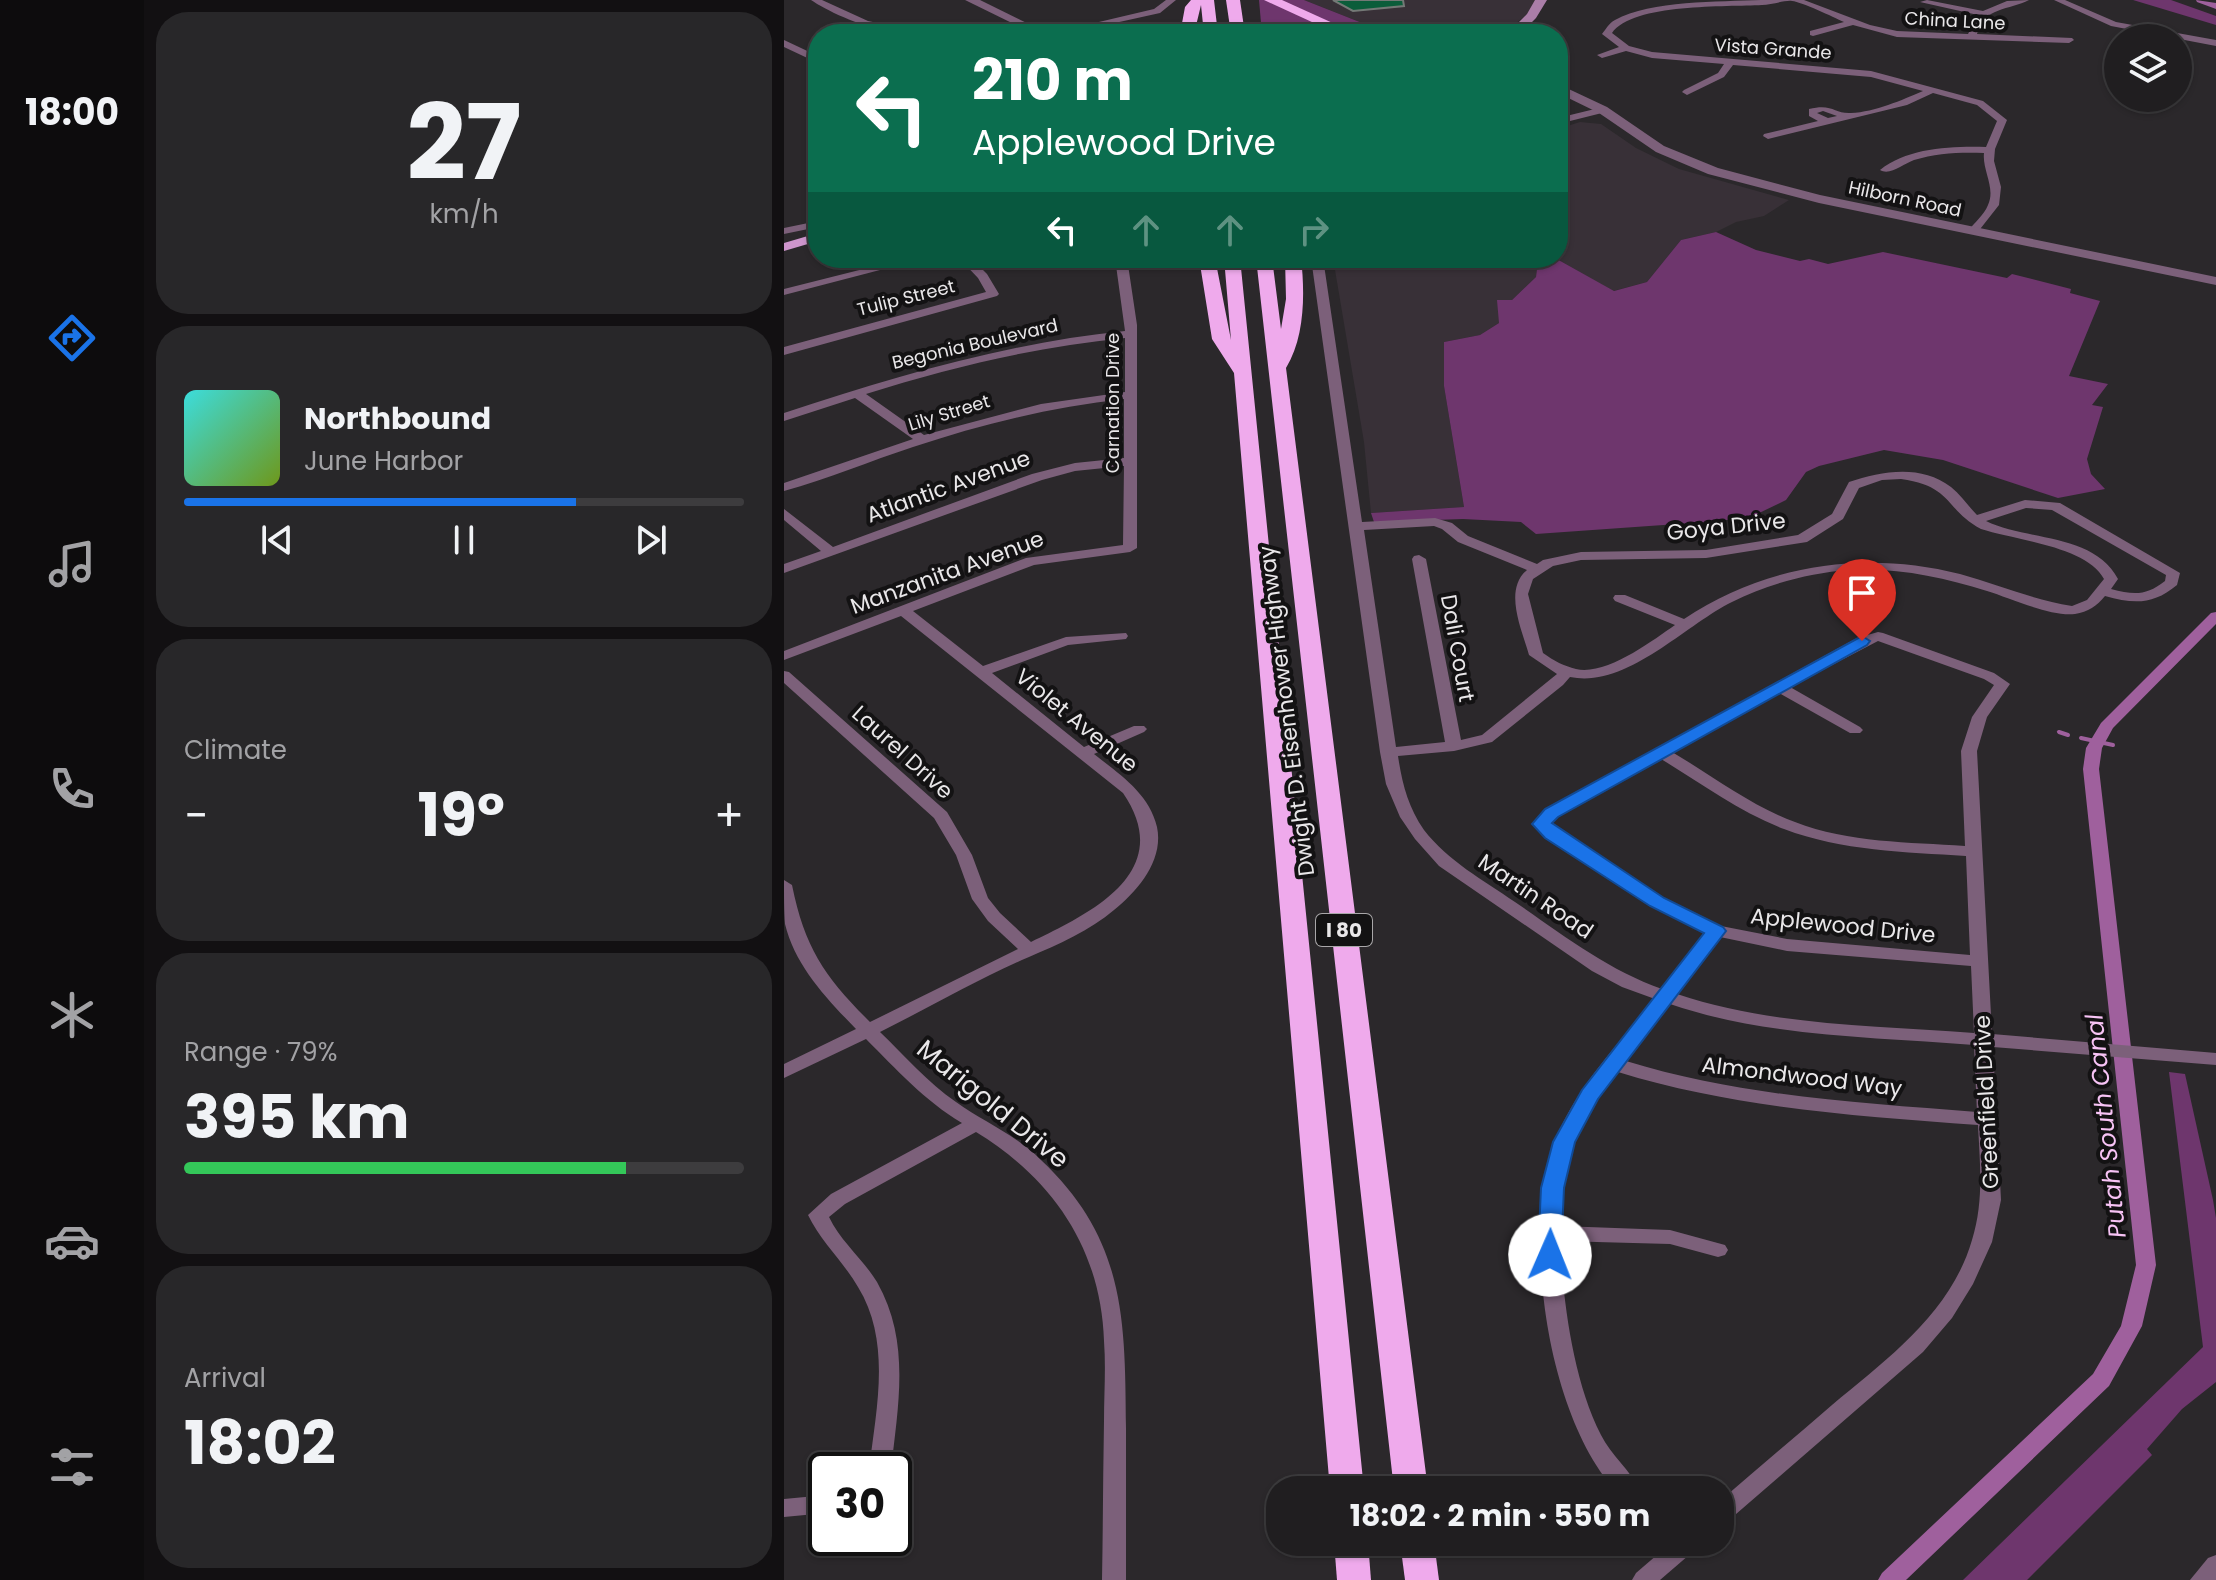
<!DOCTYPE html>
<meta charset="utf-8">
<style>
:root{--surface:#201e20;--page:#282729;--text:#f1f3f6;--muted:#a2a2a5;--line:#3d3c3e;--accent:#1a73e8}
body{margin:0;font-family:Poppins,sans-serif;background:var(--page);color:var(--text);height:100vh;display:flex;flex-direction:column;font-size:30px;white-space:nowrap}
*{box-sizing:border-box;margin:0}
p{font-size:26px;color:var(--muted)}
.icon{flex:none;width:44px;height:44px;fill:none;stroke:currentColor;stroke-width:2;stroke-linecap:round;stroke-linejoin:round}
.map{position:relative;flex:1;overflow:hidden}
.side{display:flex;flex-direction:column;gap:12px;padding:12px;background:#121012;width:640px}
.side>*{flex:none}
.banner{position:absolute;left:24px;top:24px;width:760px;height:244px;border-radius:32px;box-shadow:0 2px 6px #0004,0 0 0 2px var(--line);background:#0b6e4f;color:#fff;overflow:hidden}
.buttons{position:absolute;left:1320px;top:24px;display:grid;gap:16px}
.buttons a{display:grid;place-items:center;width:88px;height:88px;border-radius:50%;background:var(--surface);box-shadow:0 2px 6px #0004,0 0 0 2px var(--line);font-size:40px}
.speed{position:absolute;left:24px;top:1452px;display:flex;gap:16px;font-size:40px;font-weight:700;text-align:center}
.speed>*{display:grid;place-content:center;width:104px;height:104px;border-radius:50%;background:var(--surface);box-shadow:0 2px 6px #0004,0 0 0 2px var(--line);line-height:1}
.speed .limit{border:4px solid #111;border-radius:12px;background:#fff;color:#111}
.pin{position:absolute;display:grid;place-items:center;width:68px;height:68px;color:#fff;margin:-82px -34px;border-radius:50% 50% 50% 0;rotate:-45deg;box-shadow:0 0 8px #0007}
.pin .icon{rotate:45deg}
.me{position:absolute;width:88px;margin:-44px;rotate:1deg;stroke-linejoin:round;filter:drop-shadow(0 0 6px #0008)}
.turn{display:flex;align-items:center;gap:28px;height:168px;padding:0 32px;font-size:36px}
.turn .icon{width:104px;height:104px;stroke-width:2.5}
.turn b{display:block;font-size:56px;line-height:68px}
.lanes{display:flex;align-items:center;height:76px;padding:0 32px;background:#0003;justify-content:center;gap:40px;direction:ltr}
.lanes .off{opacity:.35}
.big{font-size:60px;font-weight:700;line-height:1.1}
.side .widget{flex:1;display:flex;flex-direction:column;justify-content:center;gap:12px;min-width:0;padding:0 28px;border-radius:32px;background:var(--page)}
.side .dial{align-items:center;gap:0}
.dial b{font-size:104px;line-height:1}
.song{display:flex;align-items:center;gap:24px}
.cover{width:96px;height:96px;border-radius:12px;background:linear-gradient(135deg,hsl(180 70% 55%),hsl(80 70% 35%))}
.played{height:8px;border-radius:4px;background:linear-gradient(90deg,var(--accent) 70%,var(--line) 70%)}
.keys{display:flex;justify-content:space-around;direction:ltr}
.heat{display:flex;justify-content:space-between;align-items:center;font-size:44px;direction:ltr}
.charge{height:12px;border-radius:6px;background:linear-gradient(90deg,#34c759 79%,var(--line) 0)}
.trip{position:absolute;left:482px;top:1476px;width:468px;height:80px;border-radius:32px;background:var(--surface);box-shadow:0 2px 6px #0004,0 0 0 2px var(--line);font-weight:700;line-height:80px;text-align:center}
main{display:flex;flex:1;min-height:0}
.tab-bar{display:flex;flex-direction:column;width:144px;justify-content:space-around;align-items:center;background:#0d0c0d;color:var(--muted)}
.tab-bar .icon{width:56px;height:56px}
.tab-bar .on{color:var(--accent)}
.tab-bar b{font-size:36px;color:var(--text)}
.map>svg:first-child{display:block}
</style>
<main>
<nav class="tab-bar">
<b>18:00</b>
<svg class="icon on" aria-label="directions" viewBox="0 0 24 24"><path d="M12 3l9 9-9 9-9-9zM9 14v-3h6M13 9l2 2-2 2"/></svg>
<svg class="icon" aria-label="music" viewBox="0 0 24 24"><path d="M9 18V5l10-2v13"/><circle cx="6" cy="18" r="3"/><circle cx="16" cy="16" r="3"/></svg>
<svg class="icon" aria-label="phone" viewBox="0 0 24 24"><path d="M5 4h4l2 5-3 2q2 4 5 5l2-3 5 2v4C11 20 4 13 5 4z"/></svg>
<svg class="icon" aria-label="climate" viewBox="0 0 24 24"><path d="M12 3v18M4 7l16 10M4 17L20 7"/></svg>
<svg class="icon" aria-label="car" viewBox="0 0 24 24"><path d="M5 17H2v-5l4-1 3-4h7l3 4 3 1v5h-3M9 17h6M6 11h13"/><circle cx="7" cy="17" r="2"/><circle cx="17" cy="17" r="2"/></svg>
<svg class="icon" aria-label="filters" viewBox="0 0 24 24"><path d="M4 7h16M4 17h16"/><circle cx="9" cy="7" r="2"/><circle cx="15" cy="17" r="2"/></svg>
</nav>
<section class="side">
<div class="widget dial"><b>27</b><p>km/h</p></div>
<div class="widget">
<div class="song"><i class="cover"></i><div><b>Northbound</b><p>June Harbor</p></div></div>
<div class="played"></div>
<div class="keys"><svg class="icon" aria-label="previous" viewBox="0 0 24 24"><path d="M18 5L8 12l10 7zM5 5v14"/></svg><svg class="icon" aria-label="pause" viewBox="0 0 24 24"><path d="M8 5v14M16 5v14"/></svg><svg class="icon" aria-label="next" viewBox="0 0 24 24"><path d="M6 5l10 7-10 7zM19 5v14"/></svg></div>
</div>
<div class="widget"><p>Climate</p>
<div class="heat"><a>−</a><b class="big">19°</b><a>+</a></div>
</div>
<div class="widget"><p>Range · 79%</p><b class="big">395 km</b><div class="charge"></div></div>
<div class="widget"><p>Arrival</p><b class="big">18:02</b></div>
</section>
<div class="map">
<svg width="1432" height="1580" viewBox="0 0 1432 1580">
<rect width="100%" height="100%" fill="#2b282b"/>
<!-- built -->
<g fill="#383037">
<polygon points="520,0 753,0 748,10 719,34 606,34"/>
<polygon points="796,122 817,124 852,148 895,169 1005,200 980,216 952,222 932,232 897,240 863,282 829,291 771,258 774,258 774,129"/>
<polygon points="549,258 741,258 753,270 752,277 728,300 715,323 696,335 660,342 660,386 680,507 587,513 580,442"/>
</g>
<!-- green -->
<g fill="#6e366d">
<polygon points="475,0 520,0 606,34 478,34"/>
<polygon points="1349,0 1387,0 1432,16 1432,25"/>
<polygon points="932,232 972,250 1016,261 1025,259 1044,264 1099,252 1223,278 1228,274 1287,289 1286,293 1316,301 1285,376 1324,384 1308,405 1319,407 1303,459 1307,474 1321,489 1274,498 1159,460 1100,450 1035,466 1022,472 1002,500 969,516 936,521 752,534 737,522 679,519 590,522 587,513 680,507 660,386 660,342 696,335 715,323 713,300 728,300 752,277 753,269 741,258 771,258 830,291 863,282 897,240"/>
<polygon points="1385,1072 1401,1074 1429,1200 1432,1218 1432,1382 1398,1409 1363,1449 1368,1455 1243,1580 1179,1580 1419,1347"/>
</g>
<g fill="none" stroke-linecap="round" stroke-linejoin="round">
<!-- stream -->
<g stroke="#9f609d" stroke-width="4">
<polyline points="1275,732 1284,735"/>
<polyline points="1297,738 1329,745"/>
</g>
<!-- canal -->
<g fill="#9f609d" fill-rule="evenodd">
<polygon points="1412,0 1432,3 1432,9 1413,2"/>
<polygon points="1432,612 1432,624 1329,728 1318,748 1315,769 1372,1265 1358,1326 1325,1386 1122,1580 1094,1580 1098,1573 1309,1374 1337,1326 1352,1265 1299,769 1302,748 1317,723 1427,613"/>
</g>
</g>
<!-- building -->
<polygon fill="#0b5d3a" stroke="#747976" stroke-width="2" points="549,0 619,0 620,6 569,11"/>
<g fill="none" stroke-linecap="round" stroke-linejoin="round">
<!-- minor -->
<g fill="#7c607a" fill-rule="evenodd">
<path d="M27,0H38L84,21L108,26C90,34 43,11 27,0Z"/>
<polygon points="382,0 392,0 376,13 281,34 264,34 370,9"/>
<path d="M977,0H1020L1086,25L1113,31L1184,34L1194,15L1136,2L1143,0L1199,11L1223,1L1245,0C1226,10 1199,7 1193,34L1288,38L1290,40L1285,43L1113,37L1069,25L1029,36L1026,35V31L1060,22C1049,17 1018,2 1008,1C1001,0 987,5 978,5C943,7 849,3 828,33L845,46L868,52L1087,71L1199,101L1223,120L1211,149L1210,161L1217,187L1215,205L1193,233L1184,231C1190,223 1200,215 1204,205C1212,188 1198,170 1200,153C1177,152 1153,153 1130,160C1119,164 1106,176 1096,170C1123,148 1167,146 1202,147L1213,121L1193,105L1149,93L1123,105L984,139L979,136L980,134L1034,121L1025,116V109C1049,103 1050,114 1067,113C1091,112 1118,100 1139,91L1087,77L949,65L940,77L903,95L898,92L900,90L934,73L940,64L868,58L842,51L818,58L813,55L835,47L818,34C822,29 825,23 831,20C867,0 935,2 977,0ZM1039,111L1053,116L1044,118L1033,113Z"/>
<polygon points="1270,0 1281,0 1332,22 1432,40 1432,46 1327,26"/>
<polygon points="247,25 250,26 250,30 235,34 220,34"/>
<polygon points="0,40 34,56 34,63 0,47"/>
<polygon points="819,107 824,110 822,112 774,124 774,118"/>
<polygon points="34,221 34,227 0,234 0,228"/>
<polygon points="123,258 142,258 0,295 0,289"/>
<polygon points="175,258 187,258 203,274 215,294 213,296 0,355 0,347 202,292 194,278"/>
<path d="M331,258H343L353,325V548L346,552L250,565L129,611L199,666L282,637L342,633L344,636L342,639L284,645L208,673L300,747L350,726H360L363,729L360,732L310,754C335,774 365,793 373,827C380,860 354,891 330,910C307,930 273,945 245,957C194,979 146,1007 96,1032C120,1055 144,1083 172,1102C200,1122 232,1135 257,1160C342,1240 341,1320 342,1428C342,1479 342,1529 342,1580H318C319,1527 319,1474 320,1421C320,1394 322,1368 320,1341C317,1249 269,1179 192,1132L61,1204L45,1217C57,1242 79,1259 93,1282C127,1342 114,1405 107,1470H85C92,1410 108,1342 74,1287C59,1261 37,1242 24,1215L47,1194L178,1123C141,1101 112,1069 82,1039L0,1078V1064L72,1029C43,999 11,966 1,924C0,911 0,894 0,880L8,885C21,949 41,977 86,1022L234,949L204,921L188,899L172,855L150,818L0,683V671L5,672L163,812L188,855L204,898L216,913L247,942C307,913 393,872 339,793L117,616L0,660V651L242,558L339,545L340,466L291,471L258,480L0,573V564L37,551L0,520V509L49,547L248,474L291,463L340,458V399C268,407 198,424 129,447C86,461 44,479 0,491V483L129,439L71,398L0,421V413C112,376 223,343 341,331ZM341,338V392L257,404L140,435L82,394C167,367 252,347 341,338Z"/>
<path d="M527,258H539L578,522L651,518L668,523L684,536L753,564L759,560L797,552L922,550L1014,535L1048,514L1065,482C1098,471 1137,464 1167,487C1177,495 1184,506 1193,515L1241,500L1276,503L1396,573L1393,585C1369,605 1350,604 1321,596C1313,606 1304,612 1291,614C1267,617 1226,598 1203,591C1158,577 1112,567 1065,570C1025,573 984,584 948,602C901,625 842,689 786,677L779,685L708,742L670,751L614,756C618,783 624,807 640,830C664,861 699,880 731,902C779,935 824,970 878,989L922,933L867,906L762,837L749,824L761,810L1073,638L1094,632L1099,633L1210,673L1226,684L1203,717L1193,751L1208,1034L1432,1053V1065L1209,1047L1217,1200L1208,1242L1189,1284L1168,1318L1139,1352L944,1521L936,1523V1501C973,1469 1011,1437 1048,1405C1103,1359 1167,1313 1188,1240C1200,1202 1196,1164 1194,1125C1072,1116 951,1108 834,1072C796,1119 776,1164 776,1226L886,1230L941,1245L944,1250L941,1255L934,1257L886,1244L776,1241C779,1301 789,1380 817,1435C827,1455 846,1470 856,1490H831C762,1414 735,1225 775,1132C796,1083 838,1040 871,999L838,987L808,971L655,866L631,839L616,817L602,784L596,752ZM1117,479C1169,486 1161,510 1197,529C1230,540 1303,546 1320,579L1303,600L1288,606C1249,600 1213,584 1176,574C1081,550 982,564 900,619L841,595H831L829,598L831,601L891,625C868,641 822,676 792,669C780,666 770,661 759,653L744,594L749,579L769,566L797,560L922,558L1023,542L1059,519L1075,488L1098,480ZM1242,508L1268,510L1382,575L1381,581C1362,596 1350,595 1327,589L1334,579C1310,533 1243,541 1202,521ZM650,526L658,529L674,542L743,570C719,590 738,630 745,655L773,674L698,735L677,740L642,559L635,555L630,556L628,559L661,742L612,747L580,530ZM1094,641L1200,679L1210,685L1188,717L1177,751L1181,846C1125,842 1065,843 1011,822C967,806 929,776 888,752L995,693L1066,733H1076L1079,730L1076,727L1006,687ZM877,759C917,783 955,812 1000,829C1058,851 1121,852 1182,856L1186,955L1003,939L937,926L879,898L766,824L773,816ZM936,937L1003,951L1187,966L1190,1033C1092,1025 987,1026 893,994ZM886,1004C982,1037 1090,1037 1190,1045L1193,1112C1075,1103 956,1096 842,1061Z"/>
<polygon points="42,1495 42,1513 0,1517 0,1499"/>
<polygon points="888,1542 915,1542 912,1549 876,1580 848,1580 852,1573"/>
<polygon points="1432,1555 1432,1580 1406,1580 1424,1558"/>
</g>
<!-- tertiary -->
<g fill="#7c607a" fill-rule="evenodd">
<polygon points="181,0 196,0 265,34 250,34"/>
<polygon points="774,84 823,107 880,146 934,168 1036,195 1432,277 1432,285 1035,203 924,174 872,152 815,113 774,93"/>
</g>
<!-- secondary -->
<polygon fill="#aa7ea8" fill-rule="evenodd" points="751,0 763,0 752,18 736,34 723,34 743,14"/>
<!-- primary -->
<polygon fill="#ce95cc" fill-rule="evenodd" points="34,233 34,241 0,251 0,243"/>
<!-- motorway -->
<g fill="#efaaec" fill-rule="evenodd">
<polygon points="407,0 430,0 434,34 420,34 417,5 410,34 396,34 401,7"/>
<polygon points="442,0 456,0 461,34 447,34"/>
<polygon points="480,0 498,0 573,34 554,34"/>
<polygon points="415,258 431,258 447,340 440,258 456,258 580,1490 546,1490 450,373 428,339"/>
<path d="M472,258H488L497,329L502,299L501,258H517C521,293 521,337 502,368L644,1490H610Z"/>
<polygon points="550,1542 584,1542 587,1580 553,1580"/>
<polygon points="616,1542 650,1542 655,1580 621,1580"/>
</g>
</g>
<!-- route -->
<polygon fill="#1a73e8" stroke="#114b97" stroke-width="2" points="1078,636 1086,641 1083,645 774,817 768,823 880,898 939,927 942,931 814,1099 791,1142 780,1188 777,1255 774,1261 766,1264 757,1261 754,1255 757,1188 769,1142 798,1090 920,933 866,906 761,838 748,824 761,809"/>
<g text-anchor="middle" stroke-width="8" stroke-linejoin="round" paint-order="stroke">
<!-- far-street labels -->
<g font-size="18" fill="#e9e7e9" stroke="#131213">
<text transform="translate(1171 21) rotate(3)" y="6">China Lane</text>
<text transform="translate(989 49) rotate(4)" y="6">Vista Grande</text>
<text transform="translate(1121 199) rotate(12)" y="6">Hilborn Road</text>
<text transform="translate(122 298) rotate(-14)" y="6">Tulip Street</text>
<text transform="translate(191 344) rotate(-13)" y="6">Begonia Boulevard</text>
<text transform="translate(329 403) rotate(-90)" y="6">Carnation Drive</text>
<text transform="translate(165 413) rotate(-17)" y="6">Lily Street</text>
</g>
<!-- shield labels -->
<rect fill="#131213" stroke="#a9a7a9" stroke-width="2" x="532" y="914" width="56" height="32" rx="6"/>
<g font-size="20" font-weight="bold" fill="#e9e7e9">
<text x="560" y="937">I 80</text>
</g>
<!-- street labels -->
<g font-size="22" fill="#e9e7e9" stroke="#131213">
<text transform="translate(164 486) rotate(-20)" y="8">Atlantic Avenue</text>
<text transform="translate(942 526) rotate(-6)" y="8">Goya Drive</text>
<text transform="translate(163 572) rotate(-20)" y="8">Manzanita Avenue</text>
<text transform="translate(674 648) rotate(80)" y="8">Dali Court</text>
<text transform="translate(502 711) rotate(-97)" y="8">Dwight D. Eisenhower Highway</text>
<text transform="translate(293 720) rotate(39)" y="8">Violet Avenue</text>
<text transform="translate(119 752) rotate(42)" y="8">Laurel Drive</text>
<text transform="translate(752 896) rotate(34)" y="8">Martin Road</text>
<text transform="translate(1059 925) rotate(6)" y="8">Applewood Drive</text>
<text transform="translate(1018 1076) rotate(7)" y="8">Almondwood Way</text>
<text transform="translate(1202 1102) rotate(-93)" y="8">Greenfield Drive</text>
</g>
<!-- water labels -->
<g font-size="24" font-style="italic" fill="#f7c3f5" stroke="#131213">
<text transform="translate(1322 1126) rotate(-96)" y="8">Putah South Canal</text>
</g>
<!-- near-street labels -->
<g font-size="26" fill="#e9e7e9" stroke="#131213">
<text transform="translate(209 1104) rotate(39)" y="9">Marigold Drive</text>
</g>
</g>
</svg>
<div class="buttons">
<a><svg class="icon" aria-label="layers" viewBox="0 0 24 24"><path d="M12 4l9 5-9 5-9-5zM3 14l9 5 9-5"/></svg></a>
</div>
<div class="speed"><div class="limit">30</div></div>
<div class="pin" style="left:1078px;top:641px;background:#d93025"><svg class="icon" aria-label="arrive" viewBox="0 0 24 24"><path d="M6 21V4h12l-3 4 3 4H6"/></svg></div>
<svg class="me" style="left:766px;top:1255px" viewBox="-20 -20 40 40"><circle r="19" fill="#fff"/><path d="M0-13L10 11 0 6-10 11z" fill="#1a73e8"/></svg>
<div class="trip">18:02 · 2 min · 550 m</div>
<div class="banner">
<div class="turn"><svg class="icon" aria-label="left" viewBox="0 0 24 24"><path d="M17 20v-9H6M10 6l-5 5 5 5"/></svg><div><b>210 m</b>Applewood Drive</div></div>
<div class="lanes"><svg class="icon" aria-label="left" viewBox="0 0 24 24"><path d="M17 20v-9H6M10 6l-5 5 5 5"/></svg><svg class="icon off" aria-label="ahead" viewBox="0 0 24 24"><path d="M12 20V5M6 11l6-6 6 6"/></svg><svg class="icon off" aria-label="ahead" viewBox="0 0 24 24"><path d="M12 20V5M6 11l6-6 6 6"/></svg><svg class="icon off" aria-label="right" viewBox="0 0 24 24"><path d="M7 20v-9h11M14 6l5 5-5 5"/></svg></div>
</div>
</div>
</main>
